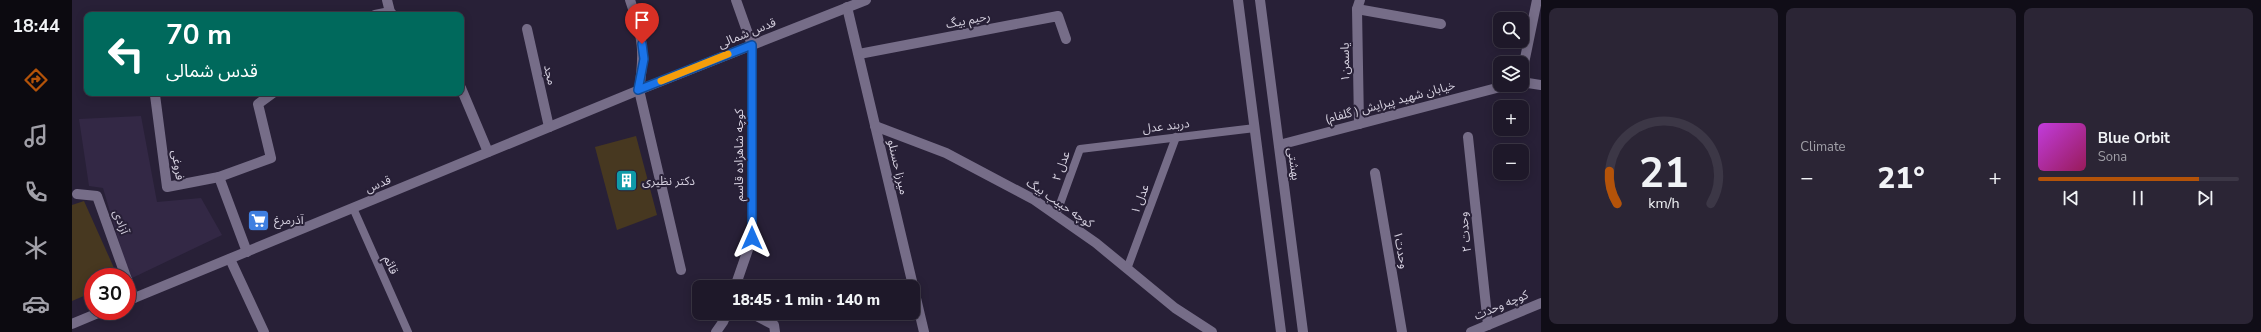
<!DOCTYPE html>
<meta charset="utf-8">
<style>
:root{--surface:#1e1829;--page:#2b2535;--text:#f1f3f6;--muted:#a1a0a8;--line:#3c3746;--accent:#b45309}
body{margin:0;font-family:"Nunito Sans","Noto Sans Arabic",sans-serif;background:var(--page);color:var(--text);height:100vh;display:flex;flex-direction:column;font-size:15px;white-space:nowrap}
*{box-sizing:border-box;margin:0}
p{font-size:13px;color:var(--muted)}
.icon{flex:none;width:22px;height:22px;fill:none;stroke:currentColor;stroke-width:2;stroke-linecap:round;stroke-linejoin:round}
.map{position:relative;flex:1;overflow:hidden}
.side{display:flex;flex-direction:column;gap:8px;padding:8px;background:#100d17;width:720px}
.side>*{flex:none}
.hud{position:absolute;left:12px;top:12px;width:380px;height:84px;border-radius:8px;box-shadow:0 2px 10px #0003,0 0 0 1px var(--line);background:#00695c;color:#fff;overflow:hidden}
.controls{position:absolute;left:1421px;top:12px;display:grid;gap:8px}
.controls a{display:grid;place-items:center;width:36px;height:36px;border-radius:8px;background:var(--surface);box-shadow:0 2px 10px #0003,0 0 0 1px var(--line);font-size:20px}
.speed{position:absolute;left:12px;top:268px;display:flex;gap:8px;font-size:20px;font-weight:700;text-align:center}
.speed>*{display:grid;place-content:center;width:52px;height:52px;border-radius:50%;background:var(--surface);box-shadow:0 2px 10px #0003,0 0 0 1px var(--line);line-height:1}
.speed .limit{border:6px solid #d22;background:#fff;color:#111}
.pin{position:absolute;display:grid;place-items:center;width:34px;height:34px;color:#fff;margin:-41px -17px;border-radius:50% 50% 50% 0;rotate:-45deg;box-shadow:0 0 4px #0007}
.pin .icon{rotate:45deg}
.me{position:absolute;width:44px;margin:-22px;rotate:0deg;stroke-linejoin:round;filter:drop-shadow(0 0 3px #0008)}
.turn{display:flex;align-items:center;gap:14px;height:84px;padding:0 16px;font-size:18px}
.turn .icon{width:52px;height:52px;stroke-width:2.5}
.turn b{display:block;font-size:28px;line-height:34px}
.big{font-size:30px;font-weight:800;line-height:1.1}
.side .card{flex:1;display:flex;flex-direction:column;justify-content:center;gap:6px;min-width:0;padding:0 14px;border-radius:8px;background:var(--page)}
.side .dial{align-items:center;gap:0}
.dial svg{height:104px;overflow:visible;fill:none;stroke:var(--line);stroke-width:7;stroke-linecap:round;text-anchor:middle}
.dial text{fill:var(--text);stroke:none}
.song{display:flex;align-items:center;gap:12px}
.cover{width:48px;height:48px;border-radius:6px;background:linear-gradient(135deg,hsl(290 70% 55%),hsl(330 70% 35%))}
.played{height:4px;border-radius:2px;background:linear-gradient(90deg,var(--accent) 80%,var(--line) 80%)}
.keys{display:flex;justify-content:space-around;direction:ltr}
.heat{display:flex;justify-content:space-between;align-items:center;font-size:22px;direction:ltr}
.side .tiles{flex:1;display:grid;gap:8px;grid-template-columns:repeat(3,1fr)}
.trip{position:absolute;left:620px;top:280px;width:228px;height:40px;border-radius:8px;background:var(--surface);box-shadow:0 2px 10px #0003,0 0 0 1px var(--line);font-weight:800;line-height:40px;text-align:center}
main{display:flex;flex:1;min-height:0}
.menu{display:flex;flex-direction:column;width:72px;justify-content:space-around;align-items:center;background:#0c0a10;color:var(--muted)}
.menu .icon{width:28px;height:28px}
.menu .current{color:var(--accent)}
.menu b{font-size:18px;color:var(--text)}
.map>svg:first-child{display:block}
</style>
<main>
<nav class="menu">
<b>18:44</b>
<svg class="icon current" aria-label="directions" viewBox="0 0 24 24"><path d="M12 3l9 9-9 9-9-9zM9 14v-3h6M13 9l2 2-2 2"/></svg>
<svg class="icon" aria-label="music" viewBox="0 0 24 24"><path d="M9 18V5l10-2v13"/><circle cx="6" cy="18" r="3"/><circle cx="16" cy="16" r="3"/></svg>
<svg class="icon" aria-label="phone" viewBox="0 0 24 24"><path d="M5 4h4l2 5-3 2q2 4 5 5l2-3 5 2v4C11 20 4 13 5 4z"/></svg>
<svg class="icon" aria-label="climate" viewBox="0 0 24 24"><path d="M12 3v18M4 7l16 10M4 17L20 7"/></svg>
<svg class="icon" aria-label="car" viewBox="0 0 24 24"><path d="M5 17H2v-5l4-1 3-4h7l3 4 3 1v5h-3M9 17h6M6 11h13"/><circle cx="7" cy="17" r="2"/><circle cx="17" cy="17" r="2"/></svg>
</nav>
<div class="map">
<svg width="1469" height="332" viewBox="0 0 1469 332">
<rect width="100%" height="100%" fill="#282037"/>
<!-- built -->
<polygon fill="#332845" points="69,116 85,202 129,198 150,235 58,279 31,188 17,186 7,119"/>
<!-- building -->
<g fill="#473820">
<polygon points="564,136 585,215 545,230 523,147"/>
<polygon points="12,201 46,277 21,277 21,292 0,301 0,205"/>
</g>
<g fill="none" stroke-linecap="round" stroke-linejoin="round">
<!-- service -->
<g stroke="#766d88" stroke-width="8">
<polyline points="281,208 336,332"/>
<polyline points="984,215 1008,149 1183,128"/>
<polyline points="1055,269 1104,137"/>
</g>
<!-- minor -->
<g stroke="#766d88" stroke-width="10">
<polyline points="315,0 318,12 321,15"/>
<polyline points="775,7 852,332"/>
<polyline points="1285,9 1369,24"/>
<polyline points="303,15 318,12"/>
<polyline points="455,29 477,127"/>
<polyline points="787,54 986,16 994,39"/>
<polyline points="1450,73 1465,0"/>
<polyline points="1450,82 1469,85"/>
<polyline points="389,88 416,152"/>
<polyline points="567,90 609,270"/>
<polyline points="83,95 95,187 147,177"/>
<polyline points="1287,124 1285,9 1288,0"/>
<polyline points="803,126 874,153 961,199 1024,243 1103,308 1140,332"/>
<polyline points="1396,137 1416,325"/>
<polyline points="1207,145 1436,85"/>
<polyline points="1303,173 1330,332"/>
<polyline points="5,194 25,196 54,277"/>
<polyline points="175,252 147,177 199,158 186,104 201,93"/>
<polyline points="158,259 192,332"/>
<polyline points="55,279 62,298"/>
<polyline points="663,287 680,238 680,45 664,0"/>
<polyline points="679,313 702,325 703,332"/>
<polyline points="644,332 651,322 655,313"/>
<polyline points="1399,332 1469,303"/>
</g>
<!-- tertiary -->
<g stroke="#766d88" stroke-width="10">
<path d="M558,0C571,38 573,51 567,90"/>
<polyline points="55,301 567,90 794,0"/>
<polyline points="0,324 31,311"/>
</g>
<!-- secondary -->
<g stroke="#766d88" stroke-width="10">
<polyline points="1166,0 1209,332"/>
<polyline points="1188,0 1231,332"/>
</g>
</g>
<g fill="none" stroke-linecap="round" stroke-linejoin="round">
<defs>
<polyline id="route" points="570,44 572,59 566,90 680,45 680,238"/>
</defs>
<!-- route casing -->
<use href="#route" stroke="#114b97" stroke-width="10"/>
<!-- route -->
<use href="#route" stroke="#1a73e8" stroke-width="7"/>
<!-- slow -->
<polyline stroke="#f59e0b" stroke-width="7" points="589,81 656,54"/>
</g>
<!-- icons -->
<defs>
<symbol id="building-square" viewBox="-11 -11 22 22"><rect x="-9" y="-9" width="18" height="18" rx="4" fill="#0f9aa8" stroke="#282037"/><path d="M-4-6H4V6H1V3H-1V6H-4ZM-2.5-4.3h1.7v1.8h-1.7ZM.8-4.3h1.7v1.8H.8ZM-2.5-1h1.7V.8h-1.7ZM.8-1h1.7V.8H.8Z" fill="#fff"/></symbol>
<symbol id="supermarket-square" viewBox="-11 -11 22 22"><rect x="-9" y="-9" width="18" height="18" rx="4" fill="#3f7fe0" stroke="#282037"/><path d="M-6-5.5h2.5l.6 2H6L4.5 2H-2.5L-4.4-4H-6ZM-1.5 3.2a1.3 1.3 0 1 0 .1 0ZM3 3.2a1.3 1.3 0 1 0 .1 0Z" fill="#fff"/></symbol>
</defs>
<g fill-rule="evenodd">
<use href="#building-square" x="542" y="168" width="25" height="25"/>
<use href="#supermarket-square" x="174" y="208" width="25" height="25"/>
</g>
<g text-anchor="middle" stroke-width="4" stroke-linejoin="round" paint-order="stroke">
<!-- street labels -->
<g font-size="12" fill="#d5d0df" stroke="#282037">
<text transform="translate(896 20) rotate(-11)" y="4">رحیم بیگ</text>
<text transform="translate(675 33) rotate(-22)" y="4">قدس شمالی</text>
<text transform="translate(1273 62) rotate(-91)" y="4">یاسمن۱</text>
<text transform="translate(478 75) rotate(78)" y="4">مجد</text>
<text transform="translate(1318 102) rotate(-15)" y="4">خیابان شهید پیرایش ( گلفام)</text>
<text transform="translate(1094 126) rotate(-7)" y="4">دربند عدل</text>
<text transform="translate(667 155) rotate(-90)" y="4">کوچه شاهزاده قاسم</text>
<text transform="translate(1222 164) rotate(82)" y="4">بهشتی</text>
<text transform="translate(106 165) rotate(81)" y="4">فروغی</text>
<text transform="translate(989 166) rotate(-70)" y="4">عدل ۲</text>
<text transform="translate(826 167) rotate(77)" y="4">میرزا حسنلو</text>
<text transform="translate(306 184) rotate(-22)" y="4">قدس</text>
<text transform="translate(1068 199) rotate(-69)" y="4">عدل ۱</text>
<text transform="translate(988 203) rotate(34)" y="4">کوچه حبیب بیگ</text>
<text transform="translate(49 222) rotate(70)" y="4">آزادی</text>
<text transform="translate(1393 232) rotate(-96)" y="4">وحدت ۲</text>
<text transform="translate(1329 250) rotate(80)" y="4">وحدت۱</text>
<text transform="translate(319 265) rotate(66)" y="4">قائم</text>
<text transform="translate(1429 305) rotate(-23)" y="4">کوچه وحدت</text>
</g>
<!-- poi labels -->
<g font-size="12" fill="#d5d0df" stroke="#282037" text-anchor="start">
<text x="570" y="185">دکتر نظیری</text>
<text x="202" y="224">آذرمرغ</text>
</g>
</g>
</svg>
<div class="controls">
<a><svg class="icon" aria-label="search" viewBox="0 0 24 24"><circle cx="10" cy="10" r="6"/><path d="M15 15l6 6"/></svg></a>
<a><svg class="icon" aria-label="layers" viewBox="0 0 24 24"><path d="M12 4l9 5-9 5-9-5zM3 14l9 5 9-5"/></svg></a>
<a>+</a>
<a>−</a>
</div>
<div class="speed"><div class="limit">30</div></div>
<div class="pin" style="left:570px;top:44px;background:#d93025"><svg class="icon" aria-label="arrive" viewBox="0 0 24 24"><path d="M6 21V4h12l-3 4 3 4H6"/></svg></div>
<svg class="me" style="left:680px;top:238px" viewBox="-20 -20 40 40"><path d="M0-17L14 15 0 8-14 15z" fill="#1a73e8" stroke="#fff" stroke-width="4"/></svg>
<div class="trip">18:45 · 1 min · 140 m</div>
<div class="hud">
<div class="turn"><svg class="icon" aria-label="left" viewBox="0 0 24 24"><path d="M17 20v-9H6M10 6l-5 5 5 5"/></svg><div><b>70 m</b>قدس شمالی</div></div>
</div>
</div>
<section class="side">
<div class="tiles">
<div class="card dial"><svg viewBox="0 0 100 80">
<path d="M14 69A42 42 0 1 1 86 69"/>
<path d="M14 69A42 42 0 0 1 8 44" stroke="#b45309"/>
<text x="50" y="56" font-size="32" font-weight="700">21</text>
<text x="50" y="72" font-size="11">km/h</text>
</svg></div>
<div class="card"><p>Climate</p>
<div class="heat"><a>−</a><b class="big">21°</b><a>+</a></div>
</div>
<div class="card">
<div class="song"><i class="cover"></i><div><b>Blue Orbit</b><p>Sona</p></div></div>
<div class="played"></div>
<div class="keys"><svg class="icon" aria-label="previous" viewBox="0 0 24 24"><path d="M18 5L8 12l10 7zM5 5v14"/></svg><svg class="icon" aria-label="pause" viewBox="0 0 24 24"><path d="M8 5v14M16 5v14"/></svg><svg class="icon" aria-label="next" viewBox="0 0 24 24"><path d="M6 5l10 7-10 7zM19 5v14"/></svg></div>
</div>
</div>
</section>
</main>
